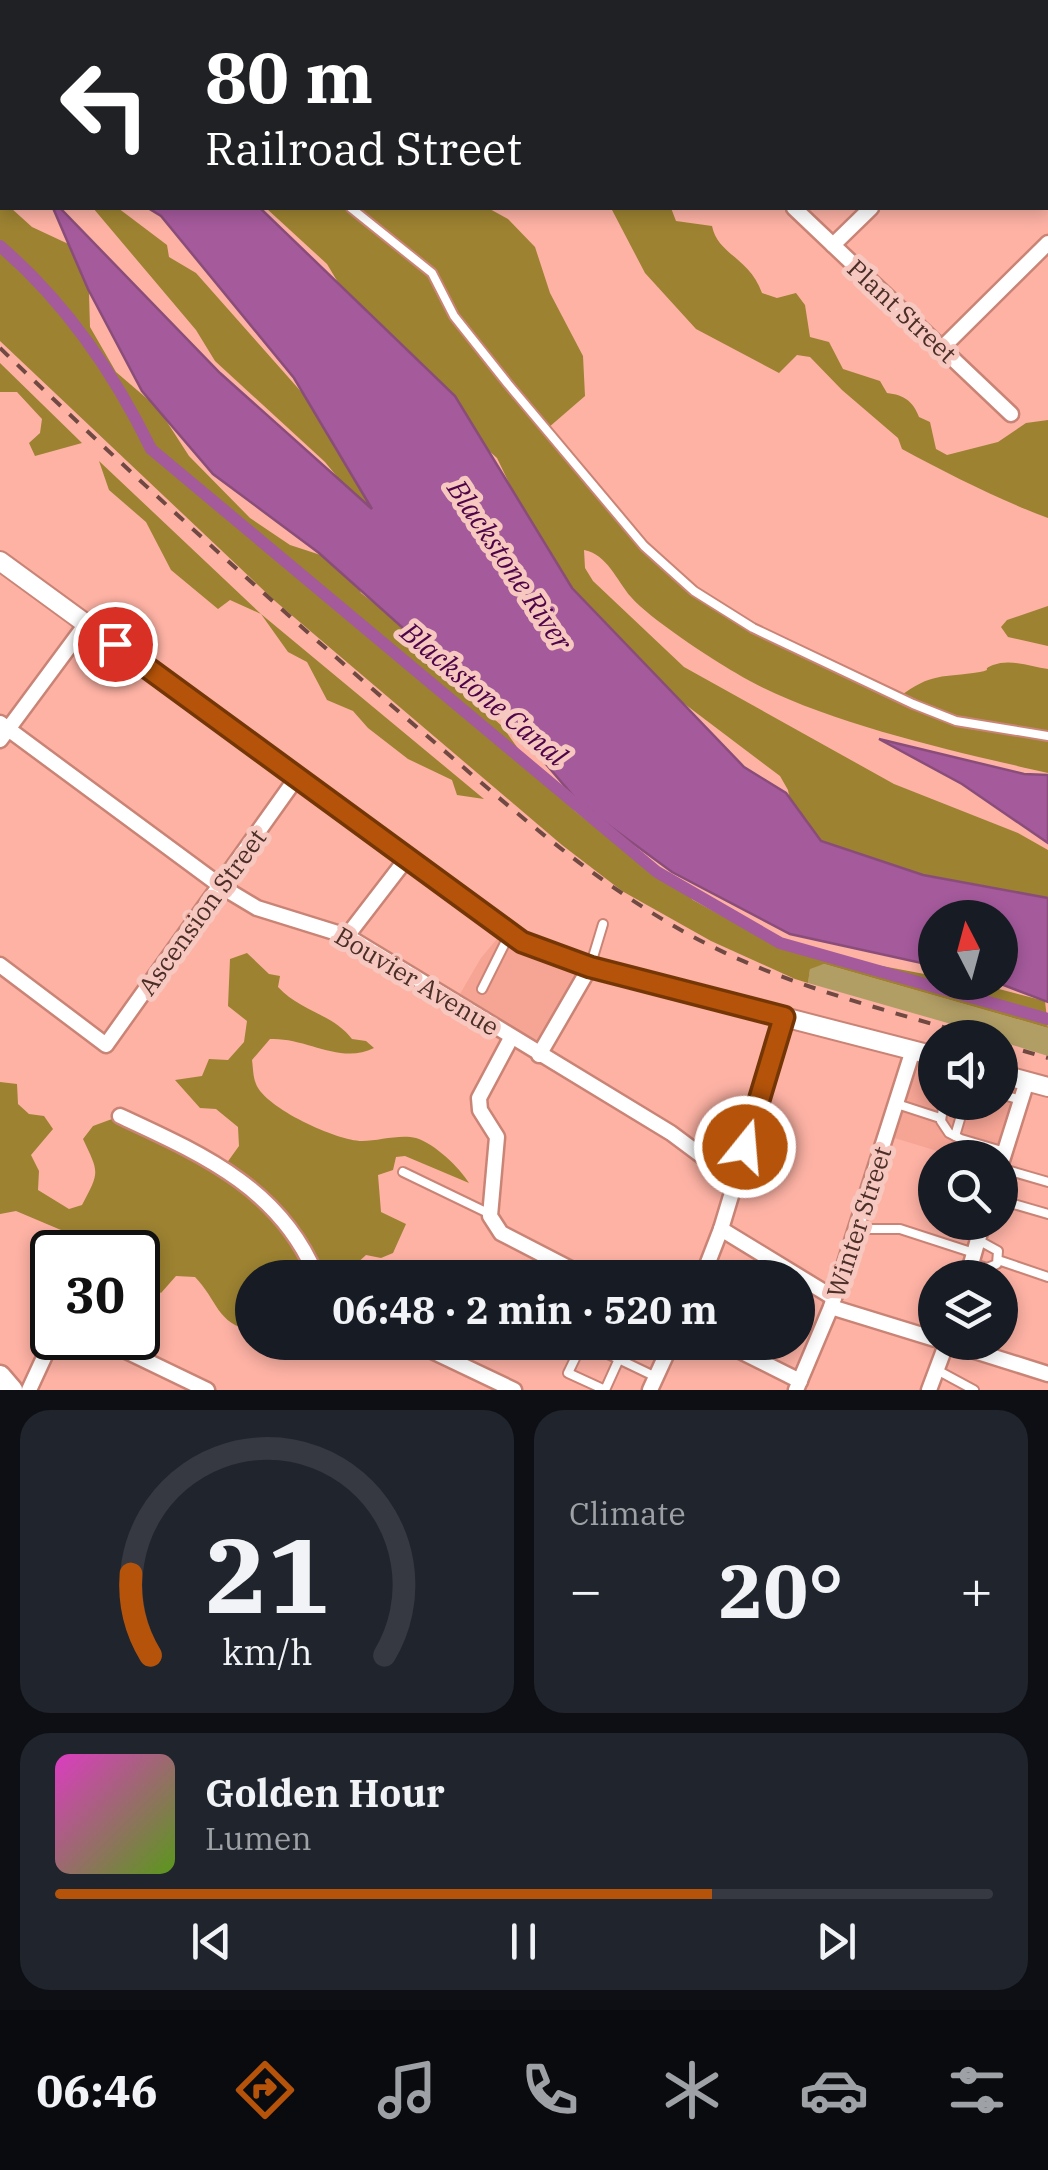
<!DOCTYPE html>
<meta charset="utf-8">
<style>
:root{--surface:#171b24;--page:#20242c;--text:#f1f3f6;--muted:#9ea1a6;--line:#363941;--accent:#b45309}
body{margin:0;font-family:"IBM Plex Serif",serif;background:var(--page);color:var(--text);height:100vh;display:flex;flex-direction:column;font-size:38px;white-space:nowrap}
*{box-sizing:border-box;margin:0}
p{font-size:32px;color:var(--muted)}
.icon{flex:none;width:55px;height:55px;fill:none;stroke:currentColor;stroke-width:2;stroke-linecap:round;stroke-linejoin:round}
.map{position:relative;height:1390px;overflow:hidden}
.panel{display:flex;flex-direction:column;gap:20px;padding:20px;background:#0d0f14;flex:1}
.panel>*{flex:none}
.top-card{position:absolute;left:0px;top:0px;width:1050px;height:210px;box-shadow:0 5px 15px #0003;background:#202124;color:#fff;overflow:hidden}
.needle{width:65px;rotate:354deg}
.tools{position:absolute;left:918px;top:900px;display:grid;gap:20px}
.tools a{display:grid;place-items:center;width:100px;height:100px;border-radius:50%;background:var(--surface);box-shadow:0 5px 15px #0003;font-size:50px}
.speed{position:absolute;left:30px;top:1230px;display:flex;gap:20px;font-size:50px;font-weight:700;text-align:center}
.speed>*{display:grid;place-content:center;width:130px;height:130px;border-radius:50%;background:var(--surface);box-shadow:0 5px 15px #0003;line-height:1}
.speed .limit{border:5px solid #111;border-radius:15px;background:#fff;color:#111}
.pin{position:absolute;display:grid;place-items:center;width:85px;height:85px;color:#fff;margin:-42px;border:5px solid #fff;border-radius:50%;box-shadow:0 2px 10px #0007}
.me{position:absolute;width:110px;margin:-55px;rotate:17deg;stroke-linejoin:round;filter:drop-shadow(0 0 8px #0008)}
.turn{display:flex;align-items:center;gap:35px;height:210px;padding:0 40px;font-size:45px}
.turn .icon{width:130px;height:130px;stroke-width:2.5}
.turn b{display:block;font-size:70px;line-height:85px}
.big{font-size:75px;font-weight:800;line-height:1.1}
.panel .tile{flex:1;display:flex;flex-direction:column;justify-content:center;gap:15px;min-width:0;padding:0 35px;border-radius:30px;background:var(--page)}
.panel .dial{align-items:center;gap:0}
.dial svg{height:260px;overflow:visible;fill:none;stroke:var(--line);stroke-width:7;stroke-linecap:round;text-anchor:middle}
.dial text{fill:var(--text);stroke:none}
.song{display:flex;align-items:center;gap:30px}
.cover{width:120px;height:120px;border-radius:15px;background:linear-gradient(135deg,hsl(310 70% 55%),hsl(90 70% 35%))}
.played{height:10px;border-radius:5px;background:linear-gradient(90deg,var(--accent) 70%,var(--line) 70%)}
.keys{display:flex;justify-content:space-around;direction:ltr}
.heat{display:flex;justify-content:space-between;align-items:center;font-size:55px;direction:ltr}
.panel .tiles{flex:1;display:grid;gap:20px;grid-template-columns:1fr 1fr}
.tile:last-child{grid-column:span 2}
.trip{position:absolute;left:235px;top:1260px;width:580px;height:100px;border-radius:50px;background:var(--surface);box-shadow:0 5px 15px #0003;font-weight:800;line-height:100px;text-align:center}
.dock{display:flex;height:160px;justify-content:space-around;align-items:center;background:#090b0e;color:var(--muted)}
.dock .icon{width:70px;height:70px}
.dock .active{color:var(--accent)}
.dock b{font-size:45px;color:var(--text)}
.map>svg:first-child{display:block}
</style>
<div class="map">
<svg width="1048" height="1390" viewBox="0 0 1048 1390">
<rect width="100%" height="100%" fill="#fdb2a4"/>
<!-- built -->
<g fill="#f6a494">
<polygon points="502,933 586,968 543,1051 502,1038 453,1006 481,958"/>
<polygon points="935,1059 935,1102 1000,1102 1000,1077 1020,1090 1000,1158 957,1157 888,1136 912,1061"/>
</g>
<!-- green -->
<polygon fill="#b19e65" points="824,964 1048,1028 1048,1056 1000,1041 1000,1038 808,983 810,968"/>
<!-- forest -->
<g fill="#9c8231">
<polygon points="0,206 11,208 32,227 77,248 88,261 90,327 116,372 158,408 189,456 250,518 290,545 345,563 361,593 428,645 445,676 502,726 537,775 575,811 620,847 663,872 693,900 757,935 824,955 935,976 935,982 976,983 1045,1001 1048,1028 824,964 810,969 808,983 795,979 711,941 622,891 562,845 275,601 0,341"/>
<polygon points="93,208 118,208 167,245 169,257 196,273 335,430 377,509 352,495 325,462 215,361 196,330"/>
<path d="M266,208H488L508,219L535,247L550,293L583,356L585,396L548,428C592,483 634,543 690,587C751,635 830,664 899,697C932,672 942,678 980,672C994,669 980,670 993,665C1011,658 1031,667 1048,669V773C957,752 815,721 736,673C710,658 649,618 631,597C617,581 607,554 584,550L585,568L593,581L684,667L894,784L1018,833L1048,850V910L1022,894L971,898L797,839L788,790L780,776L682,702L593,619L516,526L511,487L497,458L467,431L339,284L327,264Z"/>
<path d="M611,208H671L676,221L712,226C718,255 749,257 762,293L777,298L796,293L805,305L810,337L829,342L843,369L880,381L887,393C904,395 913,401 919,417L930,422L936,449L947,455L998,442L1026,423L1048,420V518C1002,501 950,475 902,449L898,438L842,390L810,357L797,355L779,373L696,329L645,273Z"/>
<polygon points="0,363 82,443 35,456 29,443 40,433 42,419 17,392 0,392"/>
<polygon points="99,461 261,614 484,799 457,795 452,780 408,759 368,728 353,711 327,700 307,662 288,652 261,614 230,600 218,609 171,570 146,522 109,490"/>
<polygon points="1048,606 1048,646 1008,637 1001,627 1007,620"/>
<path d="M247,953L269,974L280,976L278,987C300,1011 333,1014 352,1039L366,1041L374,1048C340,1065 306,1037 270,1039L252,1060C253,1067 253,1077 256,1084C265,1108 337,1141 362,1141C379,1141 399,1134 416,1138C435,1144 459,1167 469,1183L405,1156L396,1157L393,1170L378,1175L381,1212L406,1224L393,1253L381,1258L366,1255L342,1277H314L308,1265L278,1277L252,1278V1330C217,1325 217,1299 195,1277L176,1276L161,1293L138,1276V1252H83L87,1241L16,1211L0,1214V1082L17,1084L18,1104L29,1114L44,1116L53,1129L31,1155L39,1171L38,1190L69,1209L82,1205C100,1171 99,1173 83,1139L93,1126L112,1119L146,1131L221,1171L239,1146L238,1127L216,1109L200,1108L175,1080L202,1076L209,1059L228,1060L244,1042L247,1021L228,1006L230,959Z"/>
</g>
<!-- water -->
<g fill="#a55a9c" stroke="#8a4d79" stroke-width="2.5">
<polygon points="53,208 60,208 220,373 372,509 294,378 161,216 148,208 260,208 455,396 572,588 744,767 786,793 821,841 923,875 1048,898 1048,1002 998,983 1000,918 935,918 935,966 790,934 672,872 581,805 516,729 319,553 213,474 142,391 88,289"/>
<polygon points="879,739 1024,774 1048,775 1048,843 962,784"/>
</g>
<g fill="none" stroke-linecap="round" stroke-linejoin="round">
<!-- canal -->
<path stroke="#a55a9c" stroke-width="12" d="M0,246C64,301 114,373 151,449L657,872L780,943L1048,1019"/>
<defs>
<g id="service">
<polyline points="158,0 161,2"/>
<polyline points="351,208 432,273 454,316 508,384 644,546 694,591 753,628 913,704 956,721 1048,736"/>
<polyline points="590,967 603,924"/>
<polyline points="482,989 509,935"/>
<polyline points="1000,1094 1021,1100"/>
<polyline points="944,1102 941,1121 949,1133 961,1139 1005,1152"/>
<polyline points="897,1104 940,1118"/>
<polyline points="955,1136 965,1102"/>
<polyline points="1000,1168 1048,1182"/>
<polyline points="403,1172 490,1214"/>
<polyline points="1000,1200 1048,1214"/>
<polyline points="857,1229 900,1229 974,1253"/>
<polyline points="998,1260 1048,1277"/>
<polyline points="971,1263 987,1268 997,1264 998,1251 978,1240"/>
<polyline points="583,1342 656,1377"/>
<polyline points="583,1342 568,1373 605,1390"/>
<polyline points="937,1370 974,1390"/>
<polyline points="605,1390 619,1359"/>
</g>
<g id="minor">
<polyline points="748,0 751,2"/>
<polyline points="725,2 727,0"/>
<polyline points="859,2 861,0"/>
<polyline points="794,208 1011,414"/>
<polyline points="833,245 871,208"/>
<polyline points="942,348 1048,243"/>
<polyline points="0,723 222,887 257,908 347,936 671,1133 734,1180"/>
<polyline points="0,740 86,624"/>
<polyline points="347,936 407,858"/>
<polyline points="0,965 106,1045 297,777"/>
<polyline points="511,1038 479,1098 480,1110 497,1137 490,1216 501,1233 588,1278"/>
<polyline points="539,1055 590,967"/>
<path d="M120,1116C202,1154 282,1189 317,1278"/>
<polyline points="1000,1167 1027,1081"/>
<polyline points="721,1229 834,1298"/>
<polyline points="702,1278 721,1229 785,1017"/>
<polyline points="967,1278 983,1222"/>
<polyline points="831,1307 935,1339"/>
<polyline points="99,1338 207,1390"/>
<polyline points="413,1342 514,1390"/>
<polyline points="722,1342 800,1381"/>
<polyline points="946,1342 1048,1374"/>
<polyline points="29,1390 53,1338"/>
<polyline points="650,1390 672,1342"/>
<polyline points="796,1390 831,1307 913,1050"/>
<polyline points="929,1390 947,1342"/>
</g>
<g id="tertiary">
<polyline points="0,561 522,942 590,967 935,1056"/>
<polyline points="1000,1074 1048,1087"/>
</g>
<polyline id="secondary" points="0,1376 12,1390"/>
</defs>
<!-- service casing -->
<use href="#service" stroke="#ca8476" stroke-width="12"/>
<!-- minor casing -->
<use href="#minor" stroke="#ca8476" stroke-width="19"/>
<!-- tertiary casing -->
<use href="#tertiary" stroke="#ca8476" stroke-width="22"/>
<!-- secondary casing -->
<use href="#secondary" stroke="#ca8476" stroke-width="25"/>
<!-- service -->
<use href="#service" stroke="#fff" stroke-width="8"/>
<!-- minor -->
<use href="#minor" stroke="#fff" stroke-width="14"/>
<!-- tertiary -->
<use href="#tertiary" stroke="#fff" stroke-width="18"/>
<!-- secondary -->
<use href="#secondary" stroke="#fff" stroke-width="20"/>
<!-- rail -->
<g stroke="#704a42" stroke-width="4" stroke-dasharray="12 12" stroke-linecap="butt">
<path d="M0,348C136,479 275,606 419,729C510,807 600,890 709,945C794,988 888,1010 980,1038"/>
<polyline points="1000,1044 1048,1058"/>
</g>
</g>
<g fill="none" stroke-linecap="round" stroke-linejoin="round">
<defs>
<polyline id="route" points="115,644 522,942 590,967 784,1017 745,1147"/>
</defs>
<!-- route casing -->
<use href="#route" stroke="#753606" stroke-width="25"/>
<!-- route -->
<use href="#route" stroke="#b45309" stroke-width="18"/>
</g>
<g text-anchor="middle" stroke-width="10" stroke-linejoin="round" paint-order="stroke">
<!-- street labels -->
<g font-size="25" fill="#4b2e28" stroke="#f6c8bf">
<text transform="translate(902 311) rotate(43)" y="9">Plant Street</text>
<text transform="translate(202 912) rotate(-54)" y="9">Ascension Street</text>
<text transform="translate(417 981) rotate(31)" y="9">Bouvier Avenue</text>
<text transform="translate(859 1222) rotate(-72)" y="9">Winter Street</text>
</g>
<!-- water labels -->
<g font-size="28" font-style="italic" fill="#4e0449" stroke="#f6c8bf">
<text transform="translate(510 565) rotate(56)" y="10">Blackstone River</text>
<text transform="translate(484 694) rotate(40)" y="10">Blackstone Canal</text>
</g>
</g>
</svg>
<div class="tools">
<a><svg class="needle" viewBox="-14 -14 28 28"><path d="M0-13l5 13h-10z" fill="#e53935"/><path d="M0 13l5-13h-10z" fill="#9ea1a6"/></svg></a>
<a><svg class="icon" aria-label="sound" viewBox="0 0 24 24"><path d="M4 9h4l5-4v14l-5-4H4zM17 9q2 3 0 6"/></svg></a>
<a><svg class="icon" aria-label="search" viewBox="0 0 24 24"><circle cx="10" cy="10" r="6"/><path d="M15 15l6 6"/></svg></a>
<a><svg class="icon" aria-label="layers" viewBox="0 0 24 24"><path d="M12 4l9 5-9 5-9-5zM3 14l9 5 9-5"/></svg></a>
</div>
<div class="speed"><div class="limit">30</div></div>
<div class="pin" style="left:115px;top:644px;background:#d93025"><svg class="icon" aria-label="arrive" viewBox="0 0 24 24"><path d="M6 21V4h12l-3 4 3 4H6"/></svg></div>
<svg class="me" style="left:745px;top:1147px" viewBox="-20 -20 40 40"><circle r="17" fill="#b45309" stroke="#fff" stroke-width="3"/><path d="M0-11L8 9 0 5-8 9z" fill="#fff"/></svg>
<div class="trip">06:48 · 2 min · 520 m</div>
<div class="top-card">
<div class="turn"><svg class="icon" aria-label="left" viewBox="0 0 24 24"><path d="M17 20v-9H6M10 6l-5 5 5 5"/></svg><div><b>80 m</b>Railroad Street</div></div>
</div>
</div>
<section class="panel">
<div class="tiles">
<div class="tile dial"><svg viewBox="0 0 100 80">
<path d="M14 69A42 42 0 1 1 86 69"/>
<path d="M14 69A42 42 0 0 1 8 44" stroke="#b45309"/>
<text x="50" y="56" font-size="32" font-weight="700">21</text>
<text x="50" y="72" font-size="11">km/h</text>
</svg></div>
<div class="tile"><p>Climate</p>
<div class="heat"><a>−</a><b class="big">20°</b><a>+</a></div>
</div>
<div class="tile">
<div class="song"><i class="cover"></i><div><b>Golden Hour</b><p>Lumen</p></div></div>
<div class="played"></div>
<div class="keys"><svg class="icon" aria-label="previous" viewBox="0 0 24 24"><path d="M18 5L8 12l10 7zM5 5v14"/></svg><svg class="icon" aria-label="pause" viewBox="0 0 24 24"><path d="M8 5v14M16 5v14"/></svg><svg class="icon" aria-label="next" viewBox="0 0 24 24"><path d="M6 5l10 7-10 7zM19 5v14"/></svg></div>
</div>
</div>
</section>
<nav class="dock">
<b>06:46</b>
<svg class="icon active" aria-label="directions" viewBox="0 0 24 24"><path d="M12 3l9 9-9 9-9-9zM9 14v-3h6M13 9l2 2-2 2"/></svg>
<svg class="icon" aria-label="music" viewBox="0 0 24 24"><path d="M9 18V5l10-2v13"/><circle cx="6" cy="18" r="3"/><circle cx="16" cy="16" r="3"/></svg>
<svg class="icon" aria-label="phone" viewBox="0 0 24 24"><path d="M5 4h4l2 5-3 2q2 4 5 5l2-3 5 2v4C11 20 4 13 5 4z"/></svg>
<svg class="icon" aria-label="climate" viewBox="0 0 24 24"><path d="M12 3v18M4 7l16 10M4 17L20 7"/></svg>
<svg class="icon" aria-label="car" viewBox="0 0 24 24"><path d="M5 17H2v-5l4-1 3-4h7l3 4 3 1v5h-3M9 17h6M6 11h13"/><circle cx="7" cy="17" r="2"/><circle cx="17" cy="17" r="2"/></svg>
<svg class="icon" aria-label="filters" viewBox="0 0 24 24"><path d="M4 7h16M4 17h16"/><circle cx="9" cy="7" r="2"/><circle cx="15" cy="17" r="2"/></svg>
</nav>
